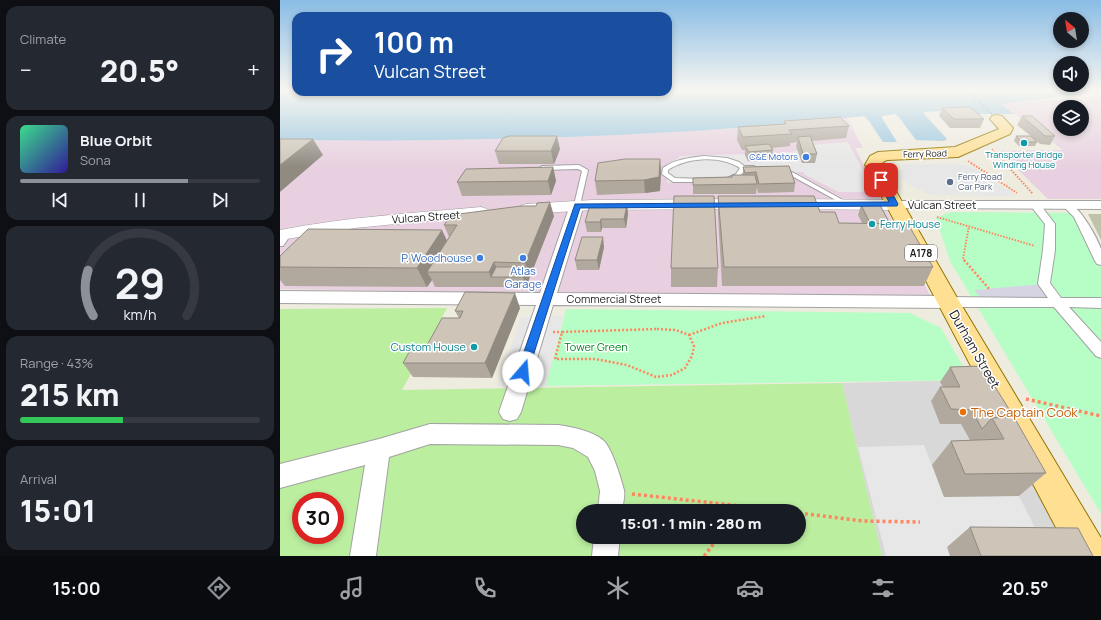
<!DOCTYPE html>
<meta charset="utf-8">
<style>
:root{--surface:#171b24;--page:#242831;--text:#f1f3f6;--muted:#9ea1a6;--line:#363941;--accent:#8c9099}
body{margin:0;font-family:Manrope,sans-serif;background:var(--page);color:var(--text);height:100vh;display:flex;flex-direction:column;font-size:15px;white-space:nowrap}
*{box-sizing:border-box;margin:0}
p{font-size:13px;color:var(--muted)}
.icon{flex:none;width:22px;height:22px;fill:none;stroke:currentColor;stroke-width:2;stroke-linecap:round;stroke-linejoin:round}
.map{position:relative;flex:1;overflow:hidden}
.side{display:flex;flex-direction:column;gap:6px;padding:6px;background:#0d0f14;width:280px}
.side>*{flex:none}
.hud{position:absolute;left:12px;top:12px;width:380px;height:84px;border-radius:12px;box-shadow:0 2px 6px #0003;background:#1a4fa0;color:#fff;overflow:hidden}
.needle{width:26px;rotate:330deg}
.fabs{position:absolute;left:773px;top:12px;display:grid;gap:8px}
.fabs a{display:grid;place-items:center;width:36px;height:36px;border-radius:50%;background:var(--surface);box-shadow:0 2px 6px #0003;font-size:20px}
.speed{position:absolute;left:12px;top:492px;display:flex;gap:8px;font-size:20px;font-weight:700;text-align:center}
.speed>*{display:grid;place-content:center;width:52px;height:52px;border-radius:50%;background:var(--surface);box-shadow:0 2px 6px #0003;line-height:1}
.speed .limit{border:6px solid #d22;background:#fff;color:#111}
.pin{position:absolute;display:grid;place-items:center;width:34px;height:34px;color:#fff;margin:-17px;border-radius:8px;box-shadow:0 2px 6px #0006}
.me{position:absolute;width:44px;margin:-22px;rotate:18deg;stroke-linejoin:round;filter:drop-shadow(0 0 3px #0008)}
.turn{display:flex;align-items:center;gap:14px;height:84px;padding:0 16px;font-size:18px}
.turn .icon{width:52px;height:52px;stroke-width:2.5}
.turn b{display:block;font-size:28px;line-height:34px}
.big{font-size:30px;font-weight:800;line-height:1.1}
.side .widget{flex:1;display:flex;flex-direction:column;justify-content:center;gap:6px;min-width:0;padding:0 14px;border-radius:12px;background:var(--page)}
.side .dial{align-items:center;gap:0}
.dial svg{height:104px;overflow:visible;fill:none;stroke:var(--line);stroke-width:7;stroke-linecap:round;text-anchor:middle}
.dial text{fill:var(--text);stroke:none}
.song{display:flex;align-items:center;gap:12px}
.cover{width:48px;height:48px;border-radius:6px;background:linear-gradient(135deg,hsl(150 70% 55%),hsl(250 70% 35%))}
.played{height:4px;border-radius:2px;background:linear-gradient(90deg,var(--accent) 70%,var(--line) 70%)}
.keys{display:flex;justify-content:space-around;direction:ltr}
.heat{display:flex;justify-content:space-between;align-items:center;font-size:22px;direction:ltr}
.charge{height:6px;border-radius:3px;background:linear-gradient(90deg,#34c759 43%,var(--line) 0)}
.trip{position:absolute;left:296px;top:504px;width:230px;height:40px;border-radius:20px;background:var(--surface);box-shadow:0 2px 6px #0003;font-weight:800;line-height:40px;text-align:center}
.tab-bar{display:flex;height:64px;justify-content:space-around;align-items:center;background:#090b0e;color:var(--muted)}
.tab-bar .icon{width:28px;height:28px}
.tab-bar .current{color:var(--accent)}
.tab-bar b{font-size:18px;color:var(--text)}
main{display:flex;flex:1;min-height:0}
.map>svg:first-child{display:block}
</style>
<main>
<section class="side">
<div class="widget"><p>Climate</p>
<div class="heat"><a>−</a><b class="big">20.5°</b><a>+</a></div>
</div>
<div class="widget">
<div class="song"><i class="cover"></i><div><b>Blue Orbit</b><p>Sona</p></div></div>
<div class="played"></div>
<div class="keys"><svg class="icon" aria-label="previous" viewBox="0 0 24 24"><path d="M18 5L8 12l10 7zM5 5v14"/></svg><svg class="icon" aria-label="pause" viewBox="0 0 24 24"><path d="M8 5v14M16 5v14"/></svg><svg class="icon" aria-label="next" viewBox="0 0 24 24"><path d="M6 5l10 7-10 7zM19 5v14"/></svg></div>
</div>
<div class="widget dial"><svg viewBox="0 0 100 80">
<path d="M14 69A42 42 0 1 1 86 69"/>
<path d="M14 69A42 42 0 0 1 10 34" stroke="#8c9099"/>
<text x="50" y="56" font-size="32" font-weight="700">29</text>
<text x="50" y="72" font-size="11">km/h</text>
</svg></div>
<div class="widget"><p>Range · 43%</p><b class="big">215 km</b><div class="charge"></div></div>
<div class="widget"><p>Arrival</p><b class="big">15:01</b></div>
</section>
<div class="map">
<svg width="821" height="556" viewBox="0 0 821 556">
<rect width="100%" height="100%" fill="#eeebdf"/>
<!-- residential -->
<polygon fill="#d9d8d8" points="691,380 812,556 602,556 562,383"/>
<!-- industrial -->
<g fill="#e8d0e0" fill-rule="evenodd">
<path d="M821,96V199H768L719,151L783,150L721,104ZM780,107H802V129H780Z"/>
<polygon points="567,118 583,148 575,148 653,301 0,289 0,140 157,140 362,133 461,128"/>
</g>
<!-- construction -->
<polygon fill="#bfc3aa" points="808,214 821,214 821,240"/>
<!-- grass -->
<path fill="#bbee9f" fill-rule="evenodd" d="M167,308L122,390L562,383L602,556H0V309ZM21,501H55V535H21ZM303,511H519V537H303Z"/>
<!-- park -->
<g fill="#b6fec6">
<polygon points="670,212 800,213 821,253 821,514 670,261 656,218"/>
<polygon points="286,309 630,313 661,328 691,380 266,386"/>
</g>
<!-- parking -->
<g fill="#e7e7e7">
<polygon points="568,142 592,187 585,192 559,192 525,175 523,172 515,172 508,176 451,187 413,187 413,183 387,183 387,172 382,172 383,167 401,156 464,154 469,162 492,160 489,154 518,151 522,163 535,163 529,145"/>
<polygon points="623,164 689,165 736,196 648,195 642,190 629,185 621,178"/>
<polygon points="283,316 266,386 217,387 241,317"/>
<polygon points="644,445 664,497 739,496 765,548 670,556 606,556 578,447"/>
</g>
<!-- plaza -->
<polygon fill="#d6d3e3" points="764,284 771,284 785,303 709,306 694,290"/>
<!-- water -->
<path fill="#9bc7e0" d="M0,90H16V92H388V90H821V92L721,104L734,114H695L674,110L645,112L644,114L667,139L664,141L636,140L618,116L615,114L602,116V118L617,142H603L589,121L584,116C442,132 299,138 157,140C105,141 52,140 0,140Z"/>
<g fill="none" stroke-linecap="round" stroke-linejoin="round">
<!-- ferry -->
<polyline stroke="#4169b1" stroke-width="1" stroke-dasharray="3 2.5" stroke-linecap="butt" points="686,90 714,116"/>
<defs>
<g id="service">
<path d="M424,156L447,158L459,162L464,166H474L477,168L474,170H465L460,176L449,181L446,179L447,178L456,174L460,168C441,155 407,157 388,170V173L395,178L423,179L426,181L425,182H393L382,174L383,168C395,159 409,158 424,156Z"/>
<polygon points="299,165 308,170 300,205 297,207 294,205 302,171 298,169 262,170 259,168 262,166"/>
<polygon points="502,169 514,173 570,204 569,205 565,205 510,175 500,172 500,170"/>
<polygon points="5,231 8,231 12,233 3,246 0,246 0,239"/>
</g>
<g id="pedestrian">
<polygon points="755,202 759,203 775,224 775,250 770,283 781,298 821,298 821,308 789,307 821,342 821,358 816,356 774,307 668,307 664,305 662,302 664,299 668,297 768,298 758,284 763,250 765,224 750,205"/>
<path d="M787,202C799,205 817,237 821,249C821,254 821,260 821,265L817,264L815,261L794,217L782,205Z"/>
</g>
<g id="minor">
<polygon points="297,201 302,202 304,205 277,293 668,296 674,298 676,302 674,306 668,308 273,305 241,412 237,419 230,421 223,419 219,412 256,305 0,303 0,291 260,293 290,205 292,202"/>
<polygon points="614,201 821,201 821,209 609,208 607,205 609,202"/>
<path d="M150,424L278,425C292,427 313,431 324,441C332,449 341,478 344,490C345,496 343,504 342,511H318L320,491L315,471L308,457L293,448L278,445L150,444L109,457L96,556H70L85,465L0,488V464L99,439Z"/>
<polygon points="314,537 340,537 338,556 312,556"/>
</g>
<g id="tertiary">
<polygon points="463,199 469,201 471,204 469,207 463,209 312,210 246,214 240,212 238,209 240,206 246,204 312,200"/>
<polygon points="512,199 614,200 620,202 622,205 620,208 614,210 512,209 506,207 504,204 506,201"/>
<path d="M201,207L207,209L209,212L207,215L75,228L0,240V230C67,217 134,213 201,207Z"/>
</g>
<polygon id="primary" points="717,115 722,116 733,128 730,134 678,157 607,160 603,162 601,165 676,296 821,538 821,556 791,556 585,165 590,156 598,152 675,147 719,129 710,119 712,116"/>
</defs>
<!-- service casing -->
<use href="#service" stroke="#a2a2a2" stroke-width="2"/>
<!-- pedestrian casing -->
<use href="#pedestrian" stroke="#a2a2a2" stroke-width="2"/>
<!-- minor casing -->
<use href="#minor" stroke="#a2a2a2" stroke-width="2"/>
<!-- tertiary casing -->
<use href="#tertiary" stroke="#a2a2a2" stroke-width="1"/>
<!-- primary casing -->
<use href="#primary" stroke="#927600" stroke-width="2"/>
<!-- path-far3 -->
<g stroke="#ff865f" stroke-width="1.5" stroke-dasharray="1.5 1.5" stroke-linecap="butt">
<polyline points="712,149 726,164"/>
<polyline points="688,161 693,164"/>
</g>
<!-- path-far2 -->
<g stroke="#ff865f" stroke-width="2" stroke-dasharray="1.5 1.5" stroke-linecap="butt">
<polyline points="691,163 737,193"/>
<polyline points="725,163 753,194"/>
<polyline points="657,217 755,246"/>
<polyline points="685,261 683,259 689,226"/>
</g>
<!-- path-far1 -->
<g stroke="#ff865f" stroke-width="2.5" stroke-dasharray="2 2" stroke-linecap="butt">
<polyline points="684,260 710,290"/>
<polygon points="377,329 396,330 409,335 414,346 412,356 405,368 392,375 376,377 347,365 315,359 275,359 282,332"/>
<polyline points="273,332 282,332"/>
<polyline points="409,335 442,323 486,316"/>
</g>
<!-- path -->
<g stroke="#ff865f" stroke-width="3.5" stroke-dasharray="3 3" stroke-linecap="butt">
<polyline points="746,399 821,416"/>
<polyline points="352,494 507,511"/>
<polyline points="460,511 464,506"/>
<polyline points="519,513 583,521 640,522"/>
<polyline points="424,556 439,537"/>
</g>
<!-- service -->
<use href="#service" fill="#fff" fill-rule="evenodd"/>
<!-- pedestrian -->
<use href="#pedestrian" fill="#fff" fill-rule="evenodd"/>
<!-- minor -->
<use href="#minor" fill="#fff" fill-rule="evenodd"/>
<!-- tertiary -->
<use href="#tertiary" fill="#fff" fill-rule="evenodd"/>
<!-- primary -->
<use href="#primary" fill="#ffe093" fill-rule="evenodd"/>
</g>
<!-- wall -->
<g fill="#b1a99e">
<polygon points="662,108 704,119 700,128 670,128 659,116"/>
<polygon points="742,116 775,136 770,145 760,144 752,137 757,142 755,146 739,146 734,141 736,136 751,136 737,125"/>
<polygon points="504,121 569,126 566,138 532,141 537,154 535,163 522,163 516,146 517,142 510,143 510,146 492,148 493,150 492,159 468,161 465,155 465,150 462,150 457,140 458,127 504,124"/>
<polygon points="280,149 274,164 219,164 215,151"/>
<polygon points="380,159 381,172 380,191 365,193 317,195 315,181"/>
<polygon points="273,167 276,181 271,195 182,196 177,182"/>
<polygon points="463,167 515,183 514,192 478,193 477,187 476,194 413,194 413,178 451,177 452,175 463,175"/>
<polygon points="438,196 540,212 559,223 582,223 578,215 581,205 610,224 653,267 644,286 442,286 438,214"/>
<polygon points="347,205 348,214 346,228 322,228 321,232 307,232 305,222"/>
<polygon points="274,216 246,287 155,287 152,280 147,287 5,286 0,280 0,256 167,240 169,237 164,225"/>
<polygon points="324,247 319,270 297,270 295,260"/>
<polygon points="391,268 438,268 437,287 391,287"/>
<polygon points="240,308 212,378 133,377 123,363 146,347 179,318 175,311"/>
<polygon points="670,367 766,473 739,496 664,497 652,465 671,441 690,440 681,424 660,424 651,401 660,387 663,387 660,382"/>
<polygon points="690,527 813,556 670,556 667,547"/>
</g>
<!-- shaded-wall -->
<g fill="#908a81">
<polygon points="277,136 280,149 274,164 271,151"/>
<polygon points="33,139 43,155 0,192 0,165"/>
<polygon points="380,159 381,172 380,191 365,193 364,180"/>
<polygon points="273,167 276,181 271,195 268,181"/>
<polygon points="270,202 274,216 250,277 245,263"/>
<polygon points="347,205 348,214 346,228 344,219"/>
<polygon points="321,219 322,228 321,232 320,222"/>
<polygon points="162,230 171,249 147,272 152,280 147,287 137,268"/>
<polygon points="323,237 324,247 319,270 317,260"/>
<polygon points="214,262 220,277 211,277 209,272"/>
<polygon points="247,267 250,277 246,287 243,277"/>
<polygon points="235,293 240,308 212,378 205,363"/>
</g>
<!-- building -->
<g fill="#cec5b8" stroke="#908a81">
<polygon points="690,107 704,119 674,119 662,108"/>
<polygon points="742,116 752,116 775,136 765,136"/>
<polygon points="560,117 569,126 509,130 512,134 463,137 458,127 506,124 504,121"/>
<polygon points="229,136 277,136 271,151 215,151 223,138"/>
<polygon points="530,136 537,154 523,154 518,137"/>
<polygon points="736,136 751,136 757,142 742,142"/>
<polygon points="0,139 33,139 0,165"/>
<polygon points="489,144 493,150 469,152 465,146"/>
<polygon points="345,159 380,159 379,177 364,180 315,181 318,163"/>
<polygon points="509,166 515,183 479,184 476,172 465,173 463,167"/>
<polygon points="273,167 268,181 177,182 186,169"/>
<polygon points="452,175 475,175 477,184 413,185 413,178 452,177"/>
<polygon points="394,196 434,196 438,268 391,268"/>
<polygon points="438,196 534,196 540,212 555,212 559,223 628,224 653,267 444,267"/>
<polygon points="270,202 245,263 214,262 209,272 147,272 177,225 164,225 171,215 241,206 256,206 257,203"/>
<polygon points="310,205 347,205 344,219 321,219 320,222 305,222"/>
<polygon points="581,205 600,205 610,224 590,223"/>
<polygon points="28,229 162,230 137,268 0,267 0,256"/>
<polygon points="302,237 323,237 317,260 295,260"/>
<polygon points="216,267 247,267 243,277 211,277"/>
<polygon points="185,292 235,293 205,363 123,363 132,347 146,347 162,318 180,318 183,311 175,311"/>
<polygon points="702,366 734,417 712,418 702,429 692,410 671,409 660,387 680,387 670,367"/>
<polygon points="734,417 766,473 685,474 671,441 724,439 712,418"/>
<polygon points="690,527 798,528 813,556 701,556"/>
</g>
<!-- sky -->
<linearGradient id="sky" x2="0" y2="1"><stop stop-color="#89bce5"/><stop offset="0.54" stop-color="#f7f6f1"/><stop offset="1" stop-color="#f7f6f1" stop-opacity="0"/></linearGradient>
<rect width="821" height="167" fill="url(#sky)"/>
<!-- route -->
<polygon fill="#1a73e8" stroke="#114b97" points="601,178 605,180 618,204 617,206 300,208 248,372 247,375 243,377 239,375 237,372 295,204 609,202 598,180"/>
<!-- markers -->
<g fill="#0f9aa8" stroke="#fff" stroke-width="1.5">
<circle cx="744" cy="143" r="4"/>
<circle cx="592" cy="224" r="4"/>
<circle cx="194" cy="347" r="4"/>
</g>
<g fill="#3f7fe0" stroke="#fff" stroke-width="1.5">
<circle cx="526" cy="157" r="4"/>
<circle cx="200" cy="258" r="4"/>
<circle cx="243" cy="258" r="4"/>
</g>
<circle fill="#5c6f8a" stroke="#fff" stroke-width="1.5" cx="670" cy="182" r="4"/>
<circle fill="#e8710a" stroke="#fff" stroke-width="1.5" cx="683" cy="412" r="4"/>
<g text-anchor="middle" stroke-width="3" stroke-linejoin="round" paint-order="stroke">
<!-- far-street labels -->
<g font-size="9" fill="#1b1b1b" stroke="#fff">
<text transform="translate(645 154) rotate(-2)" y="3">Ferry Road</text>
</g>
<!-- far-culture labels -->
<g font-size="9" fill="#0d838f" stroke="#fff">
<text x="744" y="158">Transporter Bridge<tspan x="744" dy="10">Winding House</tspan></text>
</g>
<!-- far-shop labels -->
<g font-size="9" fill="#366cbe" stroke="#fff" text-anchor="end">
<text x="518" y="160">C&amp;E Motors</text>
</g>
<!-- far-service labels -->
<g font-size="9" fill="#4e5e75" stroke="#fff" text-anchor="start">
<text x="678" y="180">Ferry Road<tspan x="678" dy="10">Car Park</tspan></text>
</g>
<!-- shield labels -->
<rect fill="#fff" stroke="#5f5f5f" stroke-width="1" x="625" y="245" width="32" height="16" rx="3"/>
<g font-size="10" font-weight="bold" fill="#1b1b1b">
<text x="641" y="257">A178</text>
</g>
<!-- street labels -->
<g font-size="11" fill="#1b1b1b" stroke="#fff">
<text x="662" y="209">Vulcan Street</text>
<text transform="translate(146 217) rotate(-4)" y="4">Vulcan Street</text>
<text x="334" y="303">Commercial Street</text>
</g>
<!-- culture labels -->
<g font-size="11" fill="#0d838f" stroke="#fff" text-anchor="start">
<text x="600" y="228">Ferry House</text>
<text x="186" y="351" text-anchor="end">Custom House</text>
</g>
<!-- shop labels -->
<g font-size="11" fill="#366cbe" stroke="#fff" text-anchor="end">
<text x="192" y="262">P. Woodhouse</text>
<text x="243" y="275" text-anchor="middle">Atlas<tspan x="243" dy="13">Garage</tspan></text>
</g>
<!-- park labels -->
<g font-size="11" fill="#02801e" stroke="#fff">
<text x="316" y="351">Tower Green</text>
</g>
<!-- near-street labels -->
<g font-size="13" fill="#1b1b1b" stroke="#fff">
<text transform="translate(695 349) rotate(60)" y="5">Durham Street</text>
</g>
<!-- near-food labels -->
<g font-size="13" fill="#c56008" stroke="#fff" text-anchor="start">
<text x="691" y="417">The Captain Cook</text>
</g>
</g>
</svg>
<div class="fabs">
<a><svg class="needle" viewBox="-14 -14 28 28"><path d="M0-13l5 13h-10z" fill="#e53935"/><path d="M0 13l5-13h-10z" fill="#9ea1a6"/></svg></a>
<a><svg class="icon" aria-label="sound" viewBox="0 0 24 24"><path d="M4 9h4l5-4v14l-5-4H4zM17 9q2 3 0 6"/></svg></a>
<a><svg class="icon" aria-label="layers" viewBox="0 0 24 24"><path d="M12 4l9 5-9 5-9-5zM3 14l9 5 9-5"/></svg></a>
</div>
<div class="speed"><div class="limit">30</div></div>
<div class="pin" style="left:601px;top:180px;background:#d93025"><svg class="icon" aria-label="arrive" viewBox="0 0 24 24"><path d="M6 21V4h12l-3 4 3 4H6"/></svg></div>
<svg class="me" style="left:243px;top:372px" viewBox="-20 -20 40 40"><circle r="19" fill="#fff"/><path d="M0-13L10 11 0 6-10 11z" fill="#1a73e8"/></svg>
<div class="trip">15:01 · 1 min · 280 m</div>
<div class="hud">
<div class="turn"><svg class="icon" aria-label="right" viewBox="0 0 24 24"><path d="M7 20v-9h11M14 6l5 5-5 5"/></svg><div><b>100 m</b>Vulcan Street</div></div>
</div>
</div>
</main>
<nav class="tab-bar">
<b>15:00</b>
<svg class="icon current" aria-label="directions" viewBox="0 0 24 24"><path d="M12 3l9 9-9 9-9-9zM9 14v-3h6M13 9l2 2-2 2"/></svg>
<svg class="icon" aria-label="music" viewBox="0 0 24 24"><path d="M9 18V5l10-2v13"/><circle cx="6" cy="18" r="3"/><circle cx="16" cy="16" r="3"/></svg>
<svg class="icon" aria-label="phone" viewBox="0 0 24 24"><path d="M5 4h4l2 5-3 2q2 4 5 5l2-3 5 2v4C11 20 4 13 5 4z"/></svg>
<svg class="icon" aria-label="climate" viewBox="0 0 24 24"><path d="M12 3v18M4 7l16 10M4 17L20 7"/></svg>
<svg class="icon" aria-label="car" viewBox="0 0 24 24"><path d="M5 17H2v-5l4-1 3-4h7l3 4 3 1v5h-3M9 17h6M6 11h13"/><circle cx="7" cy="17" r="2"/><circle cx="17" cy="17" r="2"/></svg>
<svg class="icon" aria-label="filters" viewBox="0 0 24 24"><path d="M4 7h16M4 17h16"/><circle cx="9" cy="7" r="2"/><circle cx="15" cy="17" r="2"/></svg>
<b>20.5°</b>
</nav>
